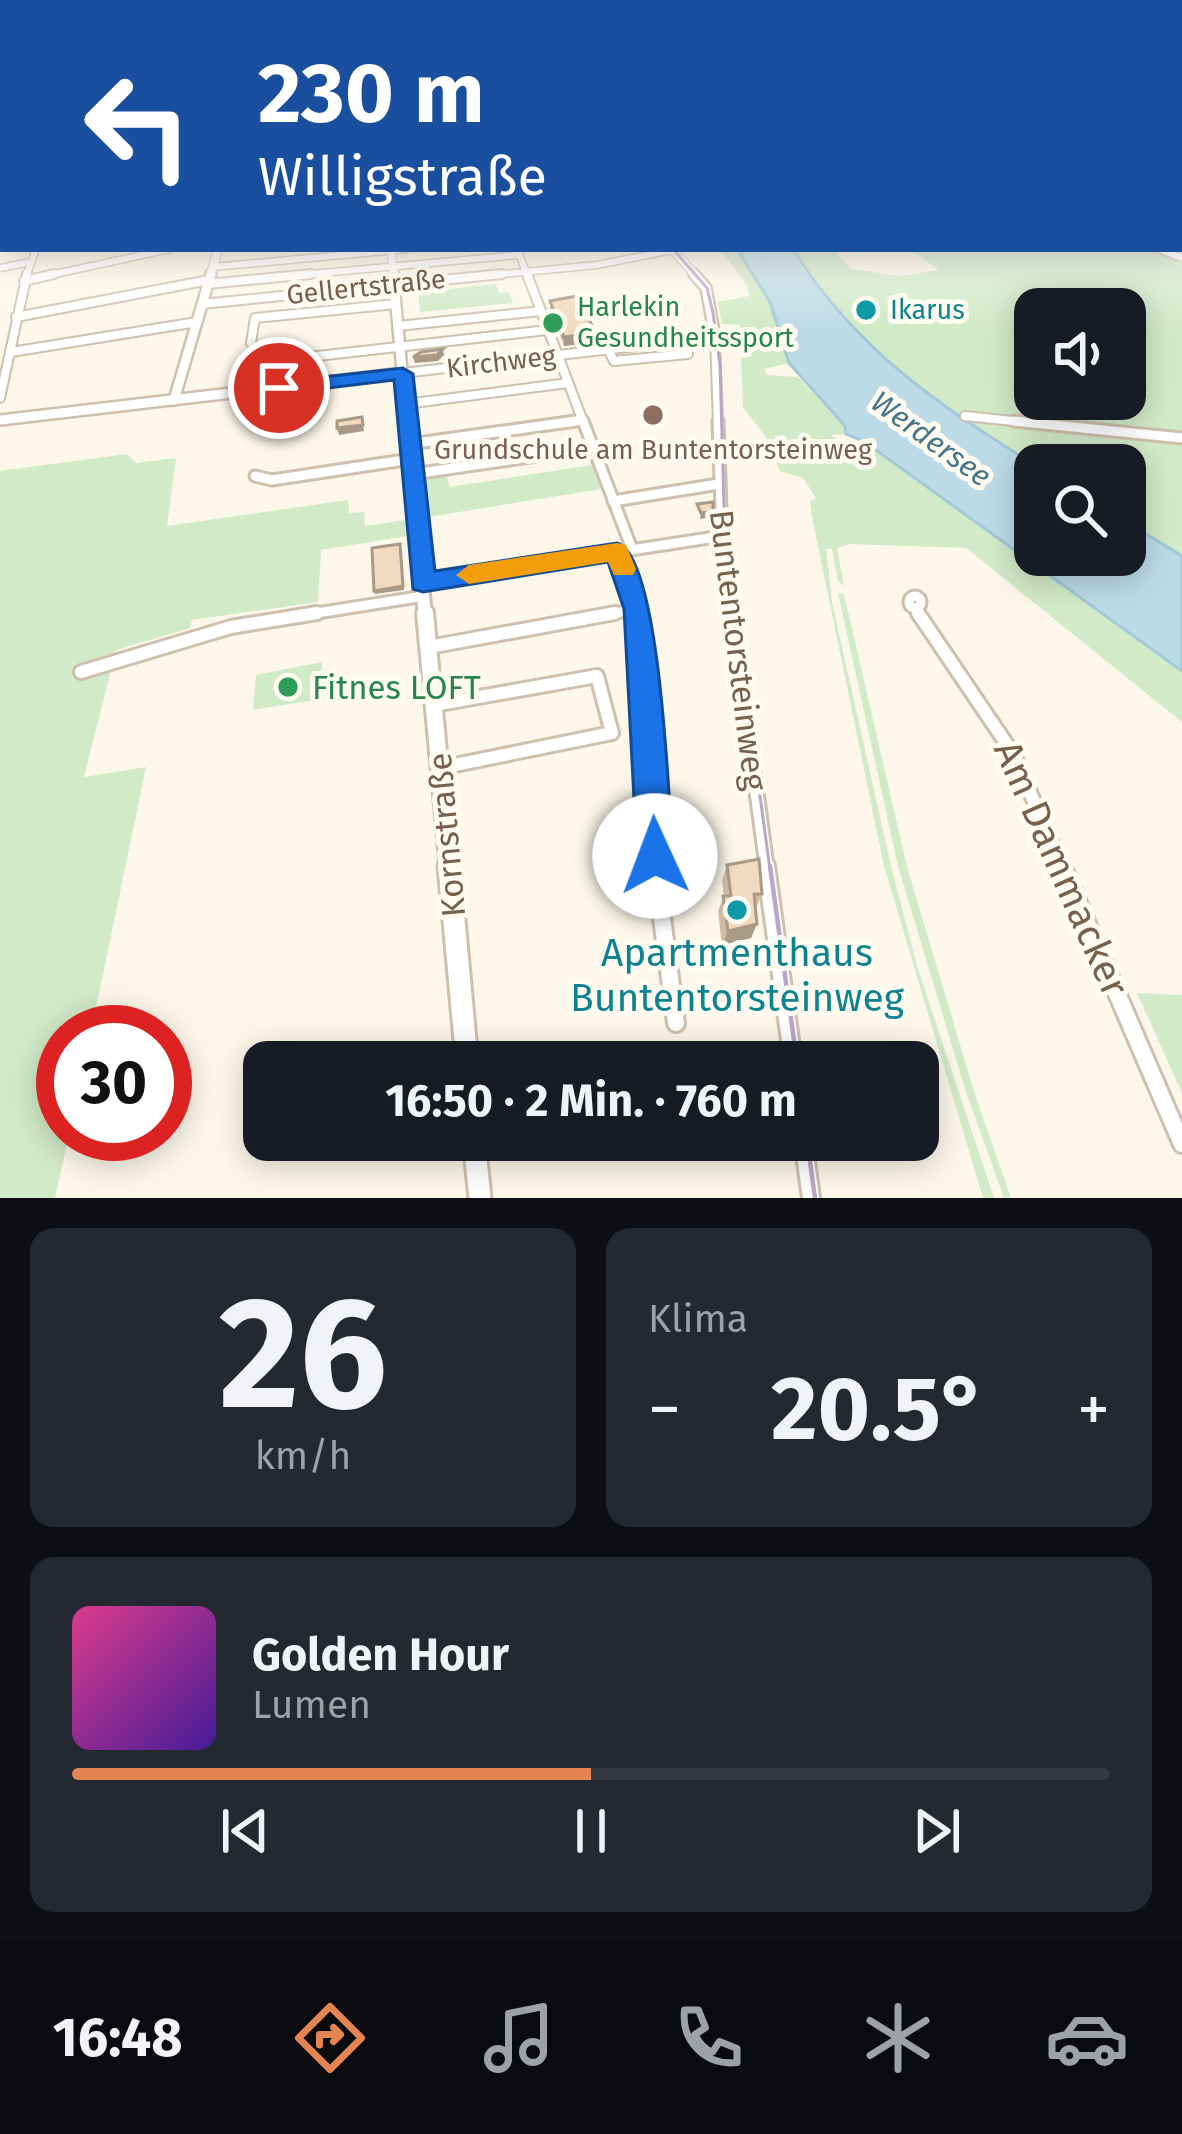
<!DOCTYPE html>
<html lang="de">
<meta charset="utf-8">
<style>
:root{--surface:#171b24;--page:#242831;--text:#f1f3f6;--muted:#9ea1a6;--line:#363941;--accent:#e48450}
body{margin:0;font-family:"Fira Sans",sans-serif;background:var(--page);color:var(--text);height:100vh;display:flex;flex-direction:column;font-size:45px;white-space:nowrap}
*{box-sizing:border-box;margin:0}
p{font-size:39px;color:var(--muted)}
.icon{flex:none;width:66px;height:66px;fill:none;stroke:currentColor;stroke-width:2;stroke-linecap:round;stroke-linejoin:round}
.map{position:relative;height:1198px;overflow:hidden}
.sheet{display:flex;flex-direction:column;gap:30px;padding:30px;background:#0d0f14;flex:1}
.sheet>*{flex:none}
.top-card{position:absolute;left:0px;top:0px;width:1182px;height:252px;box-shadow:0 6px 30px #0003;background:#1a4fa0;color:#fff;overflow:hidden}
.tools{position:absolute;left:1014px;top:288px;display:grid;gap:24px}
.tools a{display:grid;place-items:center;width:132px;height:132px;border-radius:24px;background:var(--surface);box-shadow:0 6px 30px #0003;font-size:60px}
.speed{position:absolute;left:36px;top:1005px;display:flex;gap:24px;font-size:60px;font-weight:700;text-align:center}
.speed>*{display:grid;place-content:center;width:156px;height:156px;border-radius:50%;background:var(--surface);box-shadow:0 6px 30px #0003;line-height:1}
.speed .limit{border:18px solid #d22;background:#fff;color:#111}
.pin{position:absolute;display:grid;place-items:center;width:102px;height:102px;color:#fff;margin:-51px;border:6px solid #fff;border-radius:50%;box-shadow:0 3px 12px #0007}
.me{position:absolute;width:132px;margin:-66px;rotate:358deg;stroke-linejoin:round;filter:drop-shadow(0 0 9px #0008)}
.turn{display:flex;align-items:center;gap:42px;height:252px;padding:0 60px;font-size:54px}
.turn .icon{width:156px;height:156px;stroke-width:2.5}
.turn b{display:block;font-size:84px;line-height:102px}
.big{font-size:90px;font-weight:700;line-height:1.1}
.sheet .widget{flex:1;display:flex;flex-direction:column;justify-content:center;gap:18px;min-width:0;padding:0 42px;border-radius:24px;background:var(--page)}
.sheet .dial{align-items:center;gap:0}
.dial b{font-size:156px;line-height:1}
.song{display:flex;align-items:center;gap:36px}
.cover{width:144px;height:144px;border-radius:18px;background:linear-gradient(135deg,hsl(330 70% 55%),hsl(260 70% 35%))}
.played{height:12px;border-radius:6px;background:linear-gradient(90deg,var(--accent) 50%,var(--line) 50%)}
.keys{display:flex;justify-content:space-around;direction:ltr}
.heat{display:flex;justify-content:space-between;align-items:center;font-size:66px;direction:ltr}
.sheet .tiles{flex:1;display:grid;gap:30px;grid-template-columns:1fr 1fr}
.widget:last-child{grid-column:span 2}
.trip{position:absolute;left:243px;top:1041px;width:696px;height:120px;border-radius:24px;background:var(--surface);box-shadow:0 6px 30px #0003;font-weight:700;line-height:120px;text-align:center}
.menu{display:flex;height:192px;justify-content:space-around;align-items:center;background:#090b0e;color:var(--muted)}
.menu .icon{width:84px;height:84px}
.menu .on{color:var(--accent)}
.menu b{font-size:54px;color:var(--text)}
.map>svg:first-child{display:block}
</style>
<div class="map">
<svg width="1182" height="1198" viewBox="0 0 1182 1198">
<rect width="100%" height="100%" fill="#fcf7e9"/>
<!-- green -->
<g fill="#d1eac7" fill-rule="evenodd">
<polygon points="720,249 737,249 770,302 789,363 764,369 767,375 798,377 845,427 846,434 831,435 849,448 865,442 1182,671 1182,722 966,548 850,544 837,548 844,586 838,581 832,549 826,549 832,602 891,866 918,969 994,1198 983,1198 884,866 813,522 810,501 816,498 803,478 780,471 766,437 743,407 740,325 722,324 718,302 749,296 747,285"/>
<path d="M793,249H834L851,269L901,276L939,270L910,249H1152L1182,261V556L1125,521V465H1035L970,426L895,370L846,320ZM1035,309H1125V399H1035Z"/>
<polygon points="496,284 499,293 509,292 513,303 420,312 418,292"/>
<polygon points="127,454 136,463 176,458 167,526 348,500 349,513 364,512 365,526 406,520 407,536 321,550 318,602 192,620 190,628 116,650 84,777 146,767 91,1032 63,1032 63,1134 69,1134 55,1198 0,1198 0,471"/>
<polygon points="592,465 601,489 428,517 424,476 445,472 450,487"/>
<polygon points="838,593 844,594 907,867 975,1095 1011,1198 1004,1198 965,1089 898,866"/>
<polygon points="322,662 321,699 253,710 256,675"/>
<polygon points="1137,993 1182,995 1182,1093"/>
</g>
<!-- water -->
<path fill="#bddbe6" stroke="#a3c9d8" stroke-width="3" d="M737,249H793C855,349 938,405 1035,465V555H1125V521L1182,556V671L865,442L846,434L845,426L789,363L770,302Z"/>
<g fill="none" stroke-linecap="round" stroke-linejoin="round">
<defs>
<g id="minor-far4">
<polyline points="517,249 528,277"/>
<polyline points="1158,249 1182,258"/>
<polyline points="213,267 407,249"/>
<polyline points="0,268 30,262"/>
<polyline points="26,277 36,249"/>
<polyline points="41,277 170,249"/>
<polyline points="278,277 519,255"/>
<polyline points="472,277 597,265 673,250"/>
</g>
<g id="minor-far3">
<polyline points="527,274 584,424"/>
<polyline points="24,281 54,274"/>
<polyline points="207,284 311,274"/>
<polyline points="202,304 502,274"/>
<polyline points="16,317 209,280"/>
<polyline points="398,326 541,311"/>
<polyline points="251,343 255,318 396,304"/>
<polyline points="608,349 614,361 688,354 686,341"/>
<polyline points="11,352 197,322"/>
<polyline points="282,360 547,330"/>
<polyline points="403,373 715,337 718,424"/>
<polyline points="0,398 27,274"/>
<polyline points="406,404 568,383"/>
<polyline points="965,416 1043,424"/>
<polyline points="555,424 583,420"/>
</g>
<g id="minor-far2">
<polyline points="583,421 632,549"/>
<polyline points="718,421 722,536 733,616"/>
<polyline points="1014,421 1182,438"/>
<polyline points="410,444 576,421"/>
<polyline points="413,474 593,448"/>
<polyline points="255,476 272,480 411,459"/>
<polyline points="613,501 719,484"/>
<polyline points="617,551 638,616"/>
<polyline points="423,582 722,536"/>
<circle cx="915" cy="602" r="6"/>
<polyline points="917,608 918,616"/>
<polyline points="298,616 424,596"/>
<polyline points="598,616 638,609"/>
</g>
<g id="minor-far1">
<polyline points="638,613 655,869"/>
<polyline points="732,613 767,869"/>
<polyline points="918,613 1014,755 1063,869"/>
<polyline points="429,647 615,613"/>
<polyline points="81,672 231,627 317,613"/>
<polyline points="434,705 597,676 612,733 440,768"/>
</g>
<g id="minor">
<polyline points="655,866 676,1023"/>
<polyline points="766,866 793,1062"/>
<polyline points="1062,866 1182,1144"/>
<polyline points="803,1140 811,1198"/>
</g>
<g id="tertiary-far4">
<polyline points="391,249 394,277"/>
<polyline points="672,249 697,277"/>
<polyline points="210,277 218,249"/>
</g>
<g id="tertiary-far3">
<polyline points="393,274 407,424"/>
<polyline points="694,274 706,288 715,337"/>
<polyline points="174,400 211,274"/>
<polyline points="0,420 403,373"/>
</g>
<polyline id="tertiary-far2" points="407,421 425,616"/>
<polyline id="tertiary-far1" points="425,613 449,869"/>
<g id="tertiary">
<polyline points="449,866 467,1062"/>
<polyline points="474,1140 480,1198"/>
</g>
</defs>
<!-- minor-far4 casing -->
<use href="#minor-far4" stroke="#cfc0ae" stroke-width="9"/>
<!-- minor-far3 casing -->
<use href="#minor-far3" stroke="#cfc0ae" stroke-width="12"/>
<!-- minor-far2 casing -->
<use href="#minor-far2" stroke="#cfc0ae" stroke-width="15"/>
<!-- minor-far1 casing -->
<use href="#minor-far1" stroke="#cfc0ae" stroke-width="18"/>
<!-- minor casing -->
<use href="#minor" stroke="#cfc0ae" stroke-width="22"/>
<!-- tertiary-far4 casing -->
<use href="#tertiary-far4" stroke="#cfc0ae" stroke-width="10"/>
<!-- tertiary-far3 casing -->
<use href="#tertiary-far3" stroke="#cfc0ae" stroke-width="14"/>
<!-- tertiary-far2 casing -->
<use href="#tertiary-far2" stroke="#cfc0ae" stroke-width="18"/>
<!-- tertiary-far1 casing -->
<use href="#tertiary-far1" stroke="#cfc0ae" stroke-width="22"/>
<!-- tertiary casing -->
<use href="#tertiary" stroke="#cfc0ae" stroke-width="27"/>
<!-- minor-far4 -->
<use href="#minor-far4" stroke="#fff" stroke-width="6"/>
<!-- minor-far3 -->
<use href="#minor-far3" stroke="#fff" stroke-width="8"/>
<!-- minor-far2 -->
<use href="#minor-far2" stroke="#fff" stroke-width="9"/>
<!-- minor-far1 -->
<use href="#minor-far1" stroke="#fff" stroke-width="12"/>
<!-- minor -->
<use href="#minor" stroke="#fff" stroke-width="16"/>
<!-- tertiary-far4 -->
<use href="#tertiary-far4" stroke="#fff" stroke-width="8"/>
<!-- tertiary-far3 -->
<use href="#tertiary-far3" stroke="#fff" stroke-width="9"/>
<!-- tertiary-far2 -->
<use href="#tertiary-far2" stroke="#fff" stroke-width="12"/>
<!-- tertiary-far1 -->
<use href="#tertiary-far1" stroke="#fff" stroke-width="16"/>
<!-- tertiary -->
<use href="#tertiary" stroke="#fff" stroke-width="21"/>
<!-- tram-far1 -->
<polyline stroke="#bca6c7" stroke-width="3" points="673,249 707,288 713,313 720,365 725,542 770,869"/>
<!-- tram -->
<g stroke="#bca6c7" stroke-width="4.5">
<polyline points="770,866 797,1062"/>
<polyline points="807,1140 815,1198"/>
</g>
</g>
<!-- wall -->
<g fill="#d0bba6">
<polygon points="550,301 596,333 596,342 564,346 550,309"/>
<polygon points="727,865 762,894 756,908 751,938 722,945 718,911 724,896 722,881"/>
<polygon points="565,1140 628,1140 568,1154"/>
</g>
<!-- shaded-wall -->
<g fill="#a99987">
<polygon points="596,333 596,342 564,346 564,337"/>
<polygon points="443,349 444,355 438,361 415,363 413,357"/>
<polygon points="363,425 364,431 339,435 337,428"/>
<polygon points="713,511 712,517 700,519 701,513"/>
<polygon points="400,544 404,590 375,594 374,591"/>
<polygon points="757,924 751,938 722,945 728,931"/>
<polygon points="679,1140 685,1140 684,1142 656,1151 658,1146"/>
</g>
<!-- building -->
<g fill="#f2dac1" stroke="#a99987" stroke-width="3">
<polygon points="577,296 596,333 564,337 550,301"/>
<polygon points="443,349 437,355 413,357 421,352"/>
<polygon points="362,417 363,425 337,428 337,421"/>
<polygon points="713,502 713,511 701,513 697,504"/>
<polygon points="400,544 403,586 374,591 372,548"/>
<polygon points="759,859 762,894 754,894 757,924 728,931 723,896 731,896 727,865"/>
<polygon points="565,1140 609,1140 567,1149"/>
<polygon points="657,1140 679,1140 658,1146"/>
</g>
<!-- sky -->
<linearGradient id="sky" x2="0" y2="1"><stop stop-color="#97c4e7"/><stop offset="0.49" stop-color="#fefbf5"/><stop offset="1" stop-color="#fefbf5" stop-opacity="0"/></linearGradient>
<rect width="1182" height="332" fill="url(#sky)"/>
<!-- route -->
<path fill="#1a73e8" stroke="#114b97" stroke-width="3" d="M403,368L413,374L435,571L617,543C661,555 669,807 673,856L667,868L655,873L642,868L637,856L624,609L608,562L423,592L413,589L394,380L279,394L269,388L279,382Z"/>
<!-- slow -->
<polygon fill="#f59e0b" points="617,543 626,545 636,569 633,575 614,575 608,562 469,584 456,575 469,565"/>
<!-- markers -->
<g fill="#0f9aa8" stroke="#fffbf0" stroke-width="4.5">
<circle cx="866" cy="310" r="12"/>
<circle cx="737" cy="910" r="12"/>
</g>
<g fill="#2e9e5b" stroke="#fffbf0" stroke-width="4.5">
<circle cx="553" cy="323" r="12"/>
<circle cx="288" cy="687" r="12"/>
</g>
<circle fill="#8d6e63" stroke="#fffbf0" stroke-width="4.5" cx="653" cy="415" r="12"/>
<g text-anchor="middle" stroke-width="10" stroke-linejoin="round" paint-order="stroke">
<!-- far-street labels -->
<g font-size="27" fill="#77614c" stroke="#fffbf0">
<text transform="translate(366 287) rotate(-6)" y="9">Gellertstraße</text>
<text transform="translate(501 362) rotate(-7)" y="9">Kirchweg</text>
</g>
<!-- far-leisure labels -->
<g font-size="27" fill="#27864d" stroke="#fffbf0" text-anchor="start">
<text x="577" y="316">Harlekin<tspan x="577" dy="31">Gesundheitssport</tspan></text>
</g>
<!-- far-culture labels -->
<g font-size="27" fill="#0d838f" stroke="#fffbf0" text-anchor="start">
<text x="890" y="319">Ikarus</text>
</g>
<!-- far-education labels -->
<g font-size="27" fill="#785e54" stroke="#fffbf0">
<text x="653" y="459">Grundschule am Buntentorsteinweg</text>
</g>
<!-- far-water labels -->
<g font-size="30" font-style="italic" fill="#46768a" stroke="#fffbf0">
<text transform="translate(931 439) rotate(36)" y="10">Werdersee</text>
</g>
<!-- street labels -->
<g font-size="33" fill="#77614c" stroke="#fffbf0">
<text transform="translate(739 650) rotate(83)" y="12">Buntentorsteinweg</text>
<text transform="translate(446 835) rotate(-95)" y="12">Kornstraße</text>
</g>
<!-- leisure labels -->
<g font-size="33" fill="#27864d" stroke="#fffbf0" text-anchor="start">
<text x="312" y="699">Fitnes LOFT</text>
</g>
<!-- near-street labels -->
<g font-size="39" fill="#77614c" stroke="#fffbf0">
<text transform="translate(1062 868) rotate(66)" y="14">Am Dammacker</text>
</g>
<!-- near-culture labels -->
<g font-size="39" fill="#0d838f" stroke="#fffbf0">
<text x="737" y="966">Apartmenthaus<tspan x="737" dy="45">Buntentorsteinweg</tspan></text>
</g>
</g>
</svg>
<div class="tools">
<a><svg class="icon" aria-label="sound" viewBox="0 0 24 24"><path d="M4 9h4l5-4v14l-5-4H4zM17 9q2 3 0 6"/></svg></a>
<a><svg class="icon" aria-label="search" viewBox="0 0 24 24"><circle cx="10" cy="10" r="6"/><path d="M15 15l6 6"/></svg></a>
</div>
<div class="speed"><div class="limit">30</div></div>
<div class="pin" style="left:279px;top:388px;background:#d93025"><svg class="icon" aria-label="arrive" viewBox="0 0 24 24"><path d="M6 21V4h12l-3 4 3 4H6"/></svg></div>
<svg class="me" style="left:655px;top:856px" viewBox="-20 -20 40 40"><circle r="19" fill="#fff"/><path d="M0-13L10 11 0 6-10 11z" fill="#1a73e8"/></svg>
<div class="trip">16:50 · 2 Min. · 760 m</div>
<div class="top-card">
<div class="turn"><svg class="icon" aria-label="left" viewBox="0 0 24 24"><path d="M17 20v-9H6M10 6l-5 5 5 5"/></svg><div><b>230 m</b>Willigstraße</div></div>
</div>
</div>
<section class="sheet">
<div class="tiles">
<div class="widget dial"><b>26</b><p>km/h</p></div>
<div class="widget"><p>Klima</p>
<div class="heat"><a>−</a><b class="big">20.5°</b><a>+</a></div>
</div>
<div class="widget">
<div class="song"><i class="cover"></i><div><b>Golden Hour</b><p>Lumen</p></div></div>
<div class="played"></div>
<div class="keys"><svg class="icon" aria-label="previous" viewBox="0 0 24 24"><path d="M18 5L8 12l10 7zM5 5v14"/></svg><svg class="icon" aria-label="pause" viewBox="0 0 24 24"><path d="M8 5v14M16 5v14"/></svg><svg class="icon" aria-label="next" viewBox="0 0 24 24"><path d="M6 5l10 7-10 7zM19 5v14"/></svg></div>
</div>
</div>
</section>
<nav class="menu">
<b>16:48</b>
<svg class="icon on" aria-label="directions" viewBox="0 0 24 24"><path d="M12 3l9 9-9 9-9-9zM9 14v-3h6M13 9l2 2-2 2"/></svg>
<svg class="icon" aria-label="music" viewBox="0 0 24 24"><path d="M9 18V5l10-2v13"/><circle cx="6" cy="18" r="3"/><circle cx="16" cy="16" r="3"/></svg>
<svg class="icon" aria-label="phone" viewBox="0 0 24 24"><path d="M5 4h4l2 5-3 2q2 4 5 5l2-3 5 2v4C11 20 4 13 5 4z"/></svg>
<svg class="icon" aria-label="climate" viewBox="0 0 24 24"><path d="M12 3v18M4 7l16 10M4 17L20 7"/></svg>
<svg class="icon" aria-label="car" viewBox="0 0 24 24"><path d="M5 17H2v-5l4-1 3-4h7l3 4 3 1v5h-3M9 17h6M6 11h13"/><circle cx="7" cy="17" r="2"/><circle cx="17" cy="17" r="2"/></svg>
</nav>
